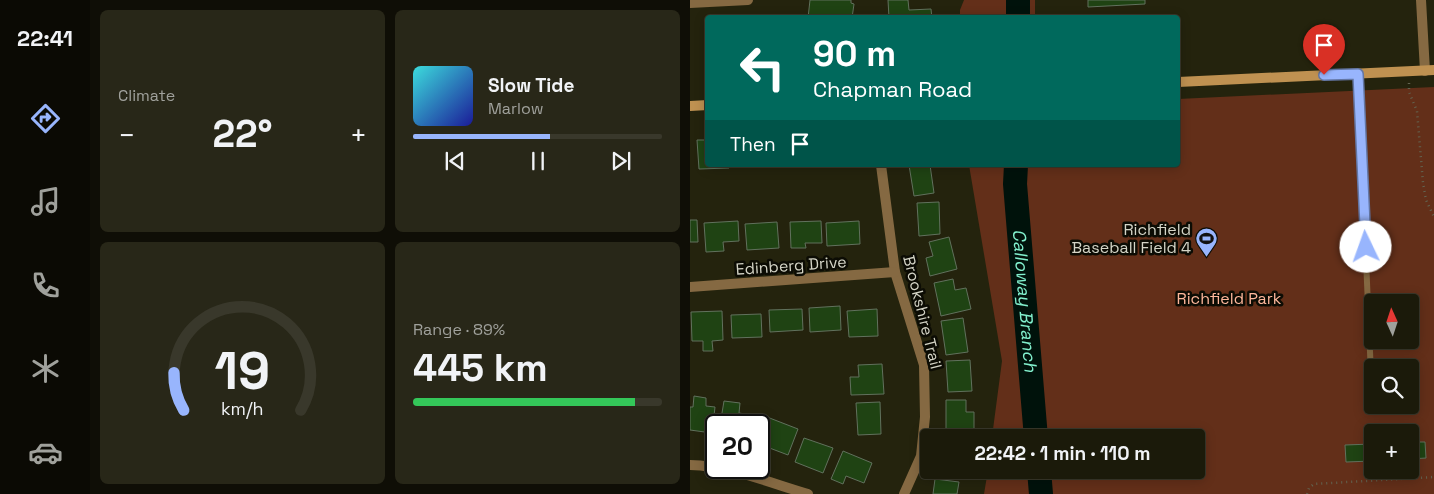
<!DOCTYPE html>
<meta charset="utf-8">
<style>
:root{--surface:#1b1a0a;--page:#282718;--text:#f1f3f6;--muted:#a0a19c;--line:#39382b;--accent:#98b5fd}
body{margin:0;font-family:"Space Grotesk",sans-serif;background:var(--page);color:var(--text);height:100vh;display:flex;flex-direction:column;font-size:19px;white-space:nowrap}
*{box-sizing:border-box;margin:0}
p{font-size:16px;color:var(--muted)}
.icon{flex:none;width:28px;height:28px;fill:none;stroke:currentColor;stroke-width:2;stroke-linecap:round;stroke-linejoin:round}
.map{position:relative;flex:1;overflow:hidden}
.panel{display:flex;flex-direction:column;gap:10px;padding:10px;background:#0f0e06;width:600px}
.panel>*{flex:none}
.hud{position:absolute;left:15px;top:15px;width:475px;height:152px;border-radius:5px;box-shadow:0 2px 12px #0003,0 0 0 1px var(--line);background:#00695c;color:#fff;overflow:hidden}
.needle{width:32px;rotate:357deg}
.fabs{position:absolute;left:674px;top:294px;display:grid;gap:10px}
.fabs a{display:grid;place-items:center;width:55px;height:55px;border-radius:5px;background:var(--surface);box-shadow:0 2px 12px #0003,0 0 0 1px var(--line);font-size:25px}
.speed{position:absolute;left:15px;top:414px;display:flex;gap:10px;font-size:25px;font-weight:700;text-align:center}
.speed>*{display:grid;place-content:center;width:65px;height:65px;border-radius:50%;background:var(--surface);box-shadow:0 2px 12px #0003,0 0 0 1px var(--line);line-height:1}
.speed .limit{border:2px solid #111;border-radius:8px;background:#fff;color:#111}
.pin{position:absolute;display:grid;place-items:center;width:42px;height:42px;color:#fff;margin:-51px -21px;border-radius:50% 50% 50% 0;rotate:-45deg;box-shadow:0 0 5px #0007}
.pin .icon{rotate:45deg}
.me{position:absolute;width:55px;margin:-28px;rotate:357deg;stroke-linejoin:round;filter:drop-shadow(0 0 4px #0008)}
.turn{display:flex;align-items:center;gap:18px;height:105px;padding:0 25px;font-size:22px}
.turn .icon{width:65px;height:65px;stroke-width:2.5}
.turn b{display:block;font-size:35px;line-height:42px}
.then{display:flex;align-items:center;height:48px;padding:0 25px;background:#0003;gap:10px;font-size:19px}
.big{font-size:38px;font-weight:700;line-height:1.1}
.panel .tile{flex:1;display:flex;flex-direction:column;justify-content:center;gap:8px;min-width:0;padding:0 18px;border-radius:8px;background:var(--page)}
.panel .dial{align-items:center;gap:0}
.dial svg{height:130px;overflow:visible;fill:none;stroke:var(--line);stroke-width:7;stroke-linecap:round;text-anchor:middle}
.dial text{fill:var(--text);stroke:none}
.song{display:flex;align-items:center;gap:15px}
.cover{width:60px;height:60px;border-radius:8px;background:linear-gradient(135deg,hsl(180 70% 55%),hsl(240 70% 35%))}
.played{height:5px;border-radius:2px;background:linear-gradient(90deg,var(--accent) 55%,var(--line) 55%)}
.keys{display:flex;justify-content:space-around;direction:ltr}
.heat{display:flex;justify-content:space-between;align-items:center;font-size:28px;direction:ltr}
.charge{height:8px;border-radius:4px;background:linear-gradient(90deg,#34c759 89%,var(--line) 0)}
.panel .tiles{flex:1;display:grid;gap:10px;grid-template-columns:repeat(2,1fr)}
.trip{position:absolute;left:230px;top:429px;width:285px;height:50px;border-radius:5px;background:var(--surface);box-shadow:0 2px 12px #0003,0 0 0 1px var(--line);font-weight:700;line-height:50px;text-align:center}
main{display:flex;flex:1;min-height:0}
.tabs{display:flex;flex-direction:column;width:90px;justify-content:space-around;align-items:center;background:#0b0a04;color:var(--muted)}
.tabs .icon{width:35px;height:35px}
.tabs .on{color:var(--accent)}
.tabs b{font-size:22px;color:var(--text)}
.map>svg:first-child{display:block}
</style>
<main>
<nav class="tabs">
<b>22:41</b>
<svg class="icon on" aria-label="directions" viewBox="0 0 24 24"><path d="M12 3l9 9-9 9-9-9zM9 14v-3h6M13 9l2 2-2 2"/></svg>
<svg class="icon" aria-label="music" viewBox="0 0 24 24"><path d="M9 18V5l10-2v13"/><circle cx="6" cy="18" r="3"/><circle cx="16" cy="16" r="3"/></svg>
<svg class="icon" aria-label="phone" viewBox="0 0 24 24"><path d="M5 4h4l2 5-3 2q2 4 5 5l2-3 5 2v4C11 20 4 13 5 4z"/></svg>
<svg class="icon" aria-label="climate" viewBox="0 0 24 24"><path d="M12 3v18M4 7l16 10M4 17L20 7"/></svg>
<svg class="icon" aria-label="car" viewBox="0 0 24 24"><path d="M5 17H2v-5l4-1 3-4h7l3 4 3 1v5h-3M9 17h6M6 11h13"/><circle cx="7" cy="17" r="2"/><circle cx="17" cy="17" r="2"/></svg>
</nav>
<section class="panel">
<div class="tiles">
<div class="tile"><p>Climate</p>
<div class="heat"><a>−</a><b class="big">22°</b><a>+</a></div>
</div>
<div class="tile">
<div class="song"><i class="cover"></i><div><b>Slow Tide</b><p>Marlow</p></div></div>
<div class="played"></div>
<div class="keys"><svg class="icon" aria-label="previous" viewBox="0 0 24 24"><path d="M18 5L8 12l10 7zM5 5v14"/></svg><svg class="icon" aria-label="pause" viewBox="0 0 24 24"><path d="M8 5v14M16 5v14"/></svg><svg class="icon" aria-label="next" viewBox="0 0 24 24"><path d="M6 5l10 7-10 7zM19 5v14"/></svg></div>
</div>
<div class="tile dial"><svg viewBox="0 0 100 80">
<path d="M14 69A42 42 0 1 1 86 69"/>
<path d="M14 69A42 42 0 0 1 8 46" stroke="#98b5fd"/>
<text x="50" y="56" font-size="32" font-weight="700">19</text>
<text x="50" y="72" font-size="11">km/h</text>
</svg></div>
<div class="tile"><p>Range · 89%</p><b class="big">445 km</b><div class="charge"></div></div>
</div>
</section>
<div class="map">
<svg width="744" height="494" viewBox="0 0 744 494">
<rect width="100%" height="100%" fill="#24230d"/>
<!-- green -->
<g fill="#632f19" fill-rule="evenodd">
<polygon points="274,0 345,0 345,17 270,17 270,10"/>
<path d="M744,87V494H294L298,470H506V438L302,437L312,361L279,165H488V99ZM682,302H720V340H682ZM682,368H720V405H682ZM682,432H720V470H682Z"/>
</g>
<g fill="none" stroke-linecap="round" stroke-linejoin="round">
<!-- river -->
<g stroke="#00120b" stroke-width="24">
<polyline points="328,18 328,0"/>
<path id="s1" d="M326,165L325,184L346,438"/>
<polyline points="349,470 351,494"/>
</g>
</g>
<!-- building -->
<g fill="#1f4313" stroke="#61715d">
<polygon points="120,0 161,0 161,3 164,4 162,18 118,18"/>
<polygon points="198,0 218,0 219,10 241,9 242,18 199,18"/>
<polygon points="398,0 455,0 455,4 398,7"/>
<polygon points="7,140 18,140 18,165 39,165 39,168 9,169"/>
<polygon points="219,165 240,165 244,193 224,196"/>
<polygon points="249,202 250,234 229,236 227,203"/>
<polygon points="0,220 7,220 8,242 0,242"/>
<polygon points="48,221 49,241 33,242 34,251 16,252 14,223"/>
<polygon points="131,221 132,243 115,243 116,248 101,248 100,222"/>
<polygon points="169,221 170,244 137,246 136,223"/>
<polygon points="87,222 89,248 57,250 55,224"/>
<polygon points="259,237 267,269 240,276 236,258 243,256 239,242"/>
<polygon points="263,279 265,290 276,288 281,309 251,316 244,283"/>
<polygon points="150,306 151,330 120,332 119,308"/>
<polygon points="112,309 113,330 80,332 79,310"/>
<polygon points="187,309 188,336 159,337 157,311"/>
<polygon points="32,311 33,340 22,341 23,351 13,351 13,341 2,341 1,312"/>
<polygon points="71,314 72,337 42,338 41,315"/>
<polygon points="273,318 278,352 256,355 251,321"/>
<polygon points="280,360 282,391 258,392 256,361"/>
<polygon points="192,364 194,394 161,395 160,377 169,377 168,365"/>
<polygon points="4,396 16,398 16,406 25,407 22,433 0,430 0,407 3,407"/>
<polygon points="256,400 276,400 276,412 284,412 284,433 256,432"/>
<polygon points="34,401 50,403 49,413 67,416 66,425 30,425"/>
<polygon points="190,402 191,434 168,435 166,403"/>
<polygon points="77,417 108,429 98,455 69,444"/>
<polygon points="114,438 143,448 133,473 105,462"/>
<polygon points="720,442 735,442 736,458 720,459"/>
<polygon points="682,444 682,461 656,462 655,445"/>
<polygon points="153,451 182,463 174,483 156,476 153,484 141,479"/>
<polygon points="249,470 270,470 269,476 248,473"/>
<polygon points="245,479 269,482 267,494 243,494"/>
</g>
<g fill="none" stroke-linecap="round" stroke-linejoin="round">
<!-- path -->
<g stroke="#636350" stroke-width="2.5" stroke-dasharray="1 4" stroke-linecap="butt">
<polyline points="719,83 719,92 727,111 733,183 736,200 744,217"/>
<polyline points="617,494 619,488 624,484 744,477"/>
</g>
<!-- lane -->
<g stroke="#856942" stroke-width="6">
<polyline points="668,74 682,398"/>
<polyline points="683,405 683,407"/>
</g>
<!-- street -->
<g stroke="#856942" stroke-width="10">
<polyline points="731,0 735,71"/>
<polyline points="0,3 58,0"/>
<polyline points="191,165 205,272 234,365 235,417 231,456 214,494"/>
<polyline points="0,287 205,272"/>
<path d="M0,465C40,466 80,483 118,494"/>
</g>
<!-- secondary -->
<g stroke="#bf9151" stroke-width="10">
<polyline points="488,82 744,70"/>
<polyline points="0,106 18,105"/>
</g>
</g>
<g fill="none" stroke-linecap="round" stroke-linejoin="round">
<defs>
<polyline id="route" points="634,75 668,74 676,247"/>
</defs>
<!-- route casing -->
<use href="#route" stroke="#6376a4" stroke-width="12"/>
<!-- route -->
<use href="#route" stroke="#98b5fd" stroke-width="9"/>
</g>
<!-- icons -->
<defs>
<symbol id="stadium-pin" viewBox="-11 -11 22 30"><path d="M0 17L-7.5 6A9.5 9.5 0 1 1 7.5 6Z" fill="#98b5fd" stroke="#0c0c04"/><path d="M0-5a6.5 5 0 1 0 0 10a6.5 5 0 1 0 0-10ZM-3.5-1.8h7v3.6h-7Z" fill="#111"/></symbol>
</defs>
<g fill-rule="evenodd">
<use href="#stadium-pin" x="504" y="226" width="25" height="34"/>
</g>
<g text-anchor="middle" stroke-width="5" stroke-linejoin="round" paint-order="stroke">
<!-- poi labels -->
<g font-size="16" fill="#d4d4c6" stroke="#0c0c04" text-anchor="end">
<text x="501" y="235">Richfield<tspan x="501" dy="18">Baseball Field 4</tspan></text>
</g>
<!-- street labels -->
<g font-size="16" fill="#d4d4c6" stroke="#0c0c04">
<text transform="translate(101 265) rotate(-4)" y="6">Edinberg Drive</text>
<text transform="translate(233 312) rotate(76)" y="6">Brookshire Trail</text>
</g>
<!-- park labels -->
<g font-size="16" fill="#feb79b" stroke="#0c0c04">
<text x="539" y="304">Richfield Park</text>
</g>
<!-- water labels -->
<g font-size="18" font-style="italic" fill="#82f1ce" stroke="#0c0c04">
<text dy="6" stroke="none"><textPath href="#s1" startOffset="136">Calloway Branch</textPath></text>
</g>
</g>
</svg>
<div class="fabs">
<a><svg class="needle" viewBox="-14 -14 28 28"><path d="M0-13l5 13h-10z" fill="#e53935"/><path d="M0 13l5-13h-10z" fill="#a0a19c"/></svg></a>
<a><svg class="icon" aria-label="search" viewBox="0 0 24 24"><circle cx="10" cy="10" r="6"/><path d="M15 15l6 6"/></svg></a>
<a>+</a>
</div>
<div class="speed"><div class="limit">20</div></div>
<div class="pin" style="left:634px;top:75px;background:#d93025"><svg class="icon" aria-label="arrive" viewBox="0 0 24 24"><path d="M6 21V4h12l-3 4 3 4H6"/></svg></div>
<svg class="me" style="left:676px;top:247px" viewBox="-20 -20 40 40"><circle r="19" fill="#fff"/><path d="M0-13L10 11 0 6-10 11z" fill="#98b5fd"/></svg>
<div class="trip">22:42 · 1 min · 110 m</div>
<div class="hud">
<div class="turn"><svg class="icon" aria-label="left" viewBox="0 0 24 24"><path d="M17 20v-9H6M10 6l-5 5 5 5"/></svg><div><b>90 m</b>Chapman Road</div></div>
<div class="then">Then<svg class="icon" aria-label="arrive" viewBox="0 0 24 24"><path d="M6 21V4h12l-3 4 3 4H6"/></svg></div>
</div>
</div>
</main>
